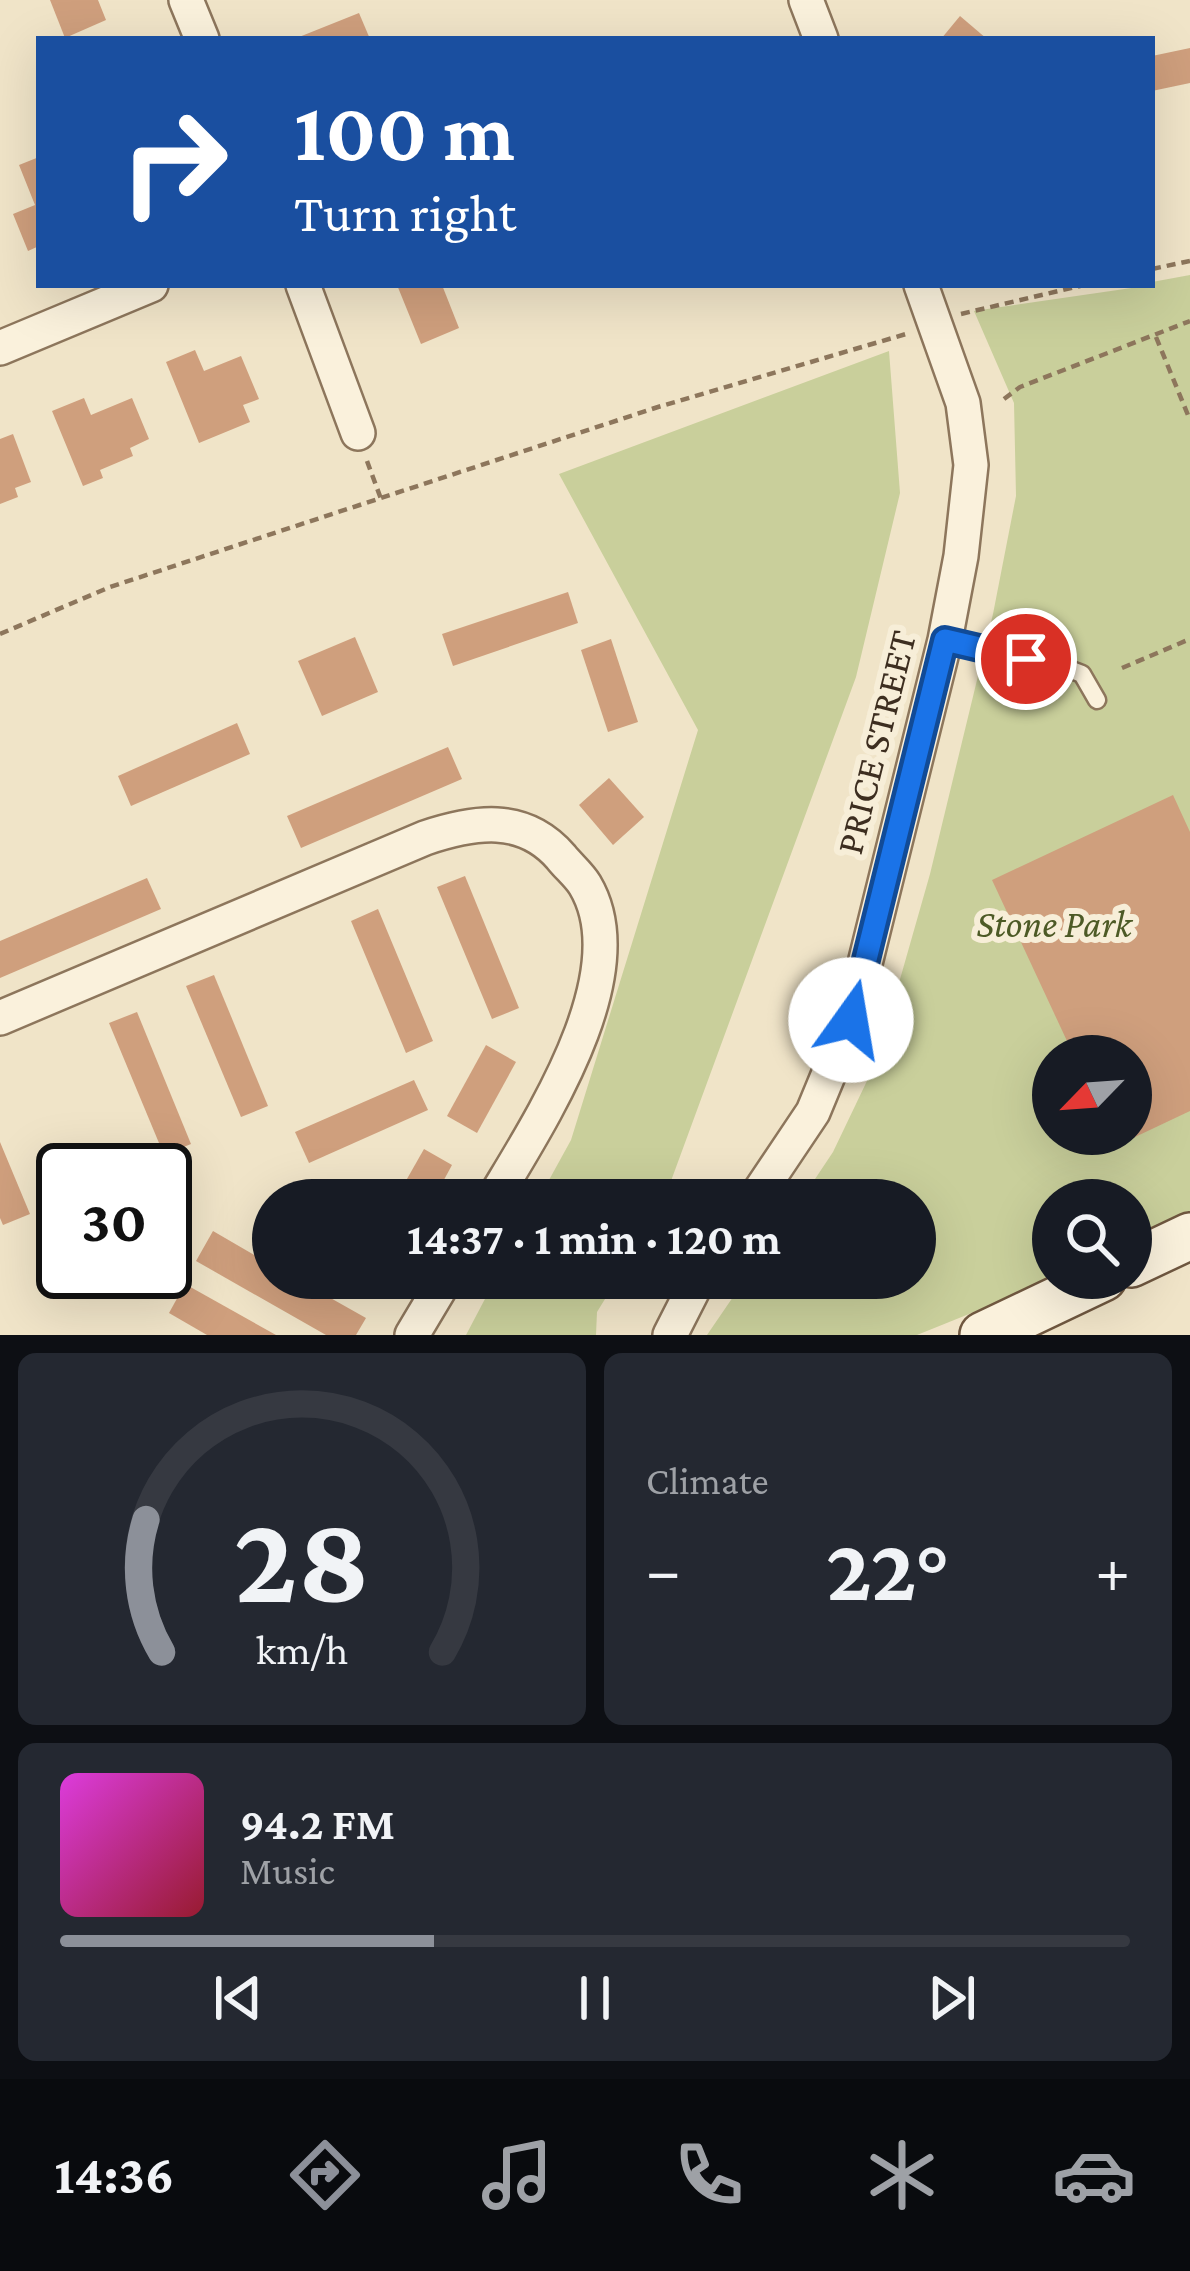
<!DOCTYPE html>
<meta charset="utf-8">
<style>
:root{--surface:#171b24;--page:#242831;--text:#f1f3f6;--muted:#9ea1a6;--line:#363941;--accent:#8c9099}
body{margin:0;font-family:"Crimson Pro",serif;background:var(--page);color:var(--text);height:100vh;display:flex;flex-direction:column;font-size:45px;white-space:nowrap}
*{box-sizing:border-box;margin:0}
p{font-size:39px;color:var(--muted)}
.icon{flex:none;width:66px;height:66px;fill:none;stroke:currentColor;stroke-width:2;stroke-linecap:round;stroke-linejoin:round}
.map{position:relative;height:1335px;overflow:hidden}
.details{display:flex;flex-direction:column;gap:18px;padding:18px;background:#0d0f14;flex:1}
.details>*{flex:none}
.hud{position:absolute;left:36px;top:36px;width:1119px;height:252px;border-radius:0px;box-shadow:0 12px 48px #0002;background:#1a4fa0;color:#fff;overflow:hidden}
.needle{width:78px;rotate:245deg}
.controls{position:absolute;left:1032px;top:1035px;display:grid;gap:24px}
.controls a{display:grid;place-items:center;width:120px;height:120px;border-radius:50%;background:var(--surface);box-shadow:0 12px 48px #0002;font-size:60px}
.speed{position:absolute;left:36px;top:1143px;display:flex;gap:24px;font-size:60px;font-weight:700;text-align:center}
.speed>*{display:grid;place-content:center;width:156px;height:156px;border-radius:50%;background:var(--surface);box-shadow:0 12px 48px #0002;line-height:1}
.speed .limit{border:6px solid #111;border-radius:18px;background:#fff;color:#111}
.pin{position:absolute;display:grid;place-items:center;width:102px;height:102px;color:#fff;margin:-51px;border:6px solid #fff;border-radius:50%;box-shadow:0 3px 12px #0007}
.me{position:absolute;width:132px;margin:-66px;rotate:13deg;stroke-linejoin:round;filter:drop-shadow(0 0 9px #0008)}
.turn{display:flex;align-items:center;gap:42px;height:252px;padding:0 60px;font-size:54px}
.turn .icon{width:156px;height:156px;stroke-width:2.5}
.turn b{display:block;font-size:84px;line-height:102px}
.big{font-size:90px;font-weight:700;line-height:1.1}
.details .widget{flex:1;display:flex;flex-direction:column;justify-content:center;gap:18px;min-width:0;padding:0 42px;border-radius:18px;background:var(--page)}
.details .dial{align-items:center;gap:0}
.dial svg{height:312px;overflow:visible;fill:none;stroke:var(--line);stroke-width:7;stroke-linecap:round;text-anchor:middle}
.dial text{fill:var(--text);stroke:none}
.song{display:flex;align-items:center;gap:36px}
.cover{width:144px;height:144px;border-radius:18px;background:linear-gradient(135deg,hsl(300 70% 55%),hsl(350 70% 35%))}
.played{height:12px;border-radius:6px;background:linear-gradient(90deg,var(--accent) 35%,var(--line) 35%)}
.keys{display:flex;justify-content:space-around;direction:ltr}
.heat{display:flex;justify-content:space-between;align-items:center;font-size:66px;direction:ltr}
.details .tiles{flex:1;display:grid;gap:18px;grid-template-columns:1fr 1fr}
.widget:last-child{grid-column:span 2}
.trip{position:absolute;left:252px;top:1179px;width:684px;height:120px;border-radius:60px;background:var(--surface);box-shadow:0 12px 48px #0002;font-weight:700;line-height:120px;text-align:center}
.tab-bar{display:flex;height:192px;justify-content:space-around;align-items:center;background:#090b0e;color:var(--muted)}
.tab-bar .icon{width:84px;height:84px}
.tab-bar .selected{color:var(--accent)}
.tab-bar b{font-size:54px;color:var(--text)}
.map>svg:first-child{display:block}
</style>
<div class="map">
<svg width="1190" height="1335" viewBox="0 0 1190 1335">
<rect width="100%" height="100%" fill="#f0e4c8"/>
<!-- green -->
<g fill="#c9cf9b" fill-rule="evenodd">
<path d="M1190,275V1226L1131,1249V1200H1053V1278H1058L917,1335H707L746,1278H915V1200H801L833,1152L877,1060L930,874L993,614L1016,496L1014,403L974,311L1152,285V282ZM1053,1056H1131V1134H1053Z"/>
<polygon points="889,351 900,493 856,677 664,1200 538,1200 571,1140 698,730 559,474"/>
<polygon points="496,1278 618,1278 597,1312 596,1335 466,1335"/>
</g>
<!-- building -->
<g fill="#cf9f7d">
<polygon points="50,0 98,0 106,20 65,38"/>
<polygon points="359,13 370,39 294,39"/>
<polygon points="960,16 987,39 941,39"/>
<polygon points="1190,48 1190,83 1152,91 1152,56"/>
<polygon points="39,157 39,246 28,251 13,214 35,205 19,165"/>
<polygon points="397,285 442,285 459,328 421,344"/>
<polygon points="195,350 204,371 241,356 259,399 243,405 250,422 199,443 166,362"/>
<polygon points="84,398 91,415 132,398 149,439 130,448 133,456 100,470 103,478 83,486 52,411"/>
<polygon points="13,434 31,482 15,488 18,497 0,504 0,439"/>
<polygon points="568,592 578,623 453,666 442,634"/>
<polygon points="355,637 378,692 322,716 298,661"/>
<polygon points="611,639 638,722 608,732 581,650"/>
<polygon points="237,723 250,754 131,806 118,776"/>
<polygon points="448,747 462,779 301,848 287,816"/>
<polygon points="609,778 644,817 613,845 579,805"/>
<polygon points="1173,795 1190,832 1190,1111 1116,1146 1110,1134 1131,1134 1131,1056 1074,1056 992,880"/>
<polygon points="465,876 519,1008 492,1019 437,887"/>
<polygon points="147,878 161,909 0,978 0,941"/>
<polygon points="378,909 433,1041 406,1053 351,921"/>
<polygon points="214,975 268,1106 241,1117 186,986"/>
<polygon points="137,1012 191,1144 164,1155 109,1023"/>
<polygon points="486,1045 516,1062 477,1133 447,1116"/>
<polygon points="414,1080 428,1110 309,1163 295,1132"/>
<polygon points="0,1142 30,1214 3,1225 0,1218"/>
<polygon points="424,1149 452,1165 433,1200 395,1200"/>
<polygon points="165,1179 182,1217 165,1224"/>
<polygon points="213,1231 273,1266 273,1278 295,1278 366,1318 356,1335 326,1335 196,1261"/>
<polygon points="351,1278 389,1278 378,1298 349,1282"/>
<polygon points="185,1284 276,1335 207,1335 169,1313"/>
</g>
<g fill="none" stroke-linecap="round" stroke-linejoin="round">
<defs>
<polyline id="lane" points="945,640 1056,664 1082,674 1097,700"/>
<g id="street">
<polyline points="186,0 202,39"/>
<polyline points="806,0 821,39"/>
<polyline points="303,285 358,433"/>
<polyline points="0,348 151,285"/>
<path d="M0,1018L425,838C473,822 523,813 561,857C568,866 579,875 585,885C638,974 538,1124 493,1200"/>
<polyline points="754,1200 813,1112 851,1020 945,640 961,556 971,465 963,403 921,285"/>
<polyline points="412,1335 446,1278"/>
<polyline points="670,1335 699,1278"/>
</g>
<g id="secondary">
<polyline points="1131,1264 1190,1236"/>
<polyline points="983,1335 1103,1278"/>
</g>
</defs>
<!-- lane casing -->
<use href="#lane" stroke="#8d765c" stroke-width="21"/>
<!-- street casing -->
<use href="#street" stroke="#8d765c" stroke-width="38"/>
<!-- secondary casing -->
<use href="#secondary" stroke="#6f573f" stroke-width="50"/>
<!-- path -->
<g stroke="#8d765c" stroke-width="4.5" stroke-dasharray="9 6" stroke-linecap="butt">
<polyline points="1152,269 1190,261"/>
<polyline points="961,314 1084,285"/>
<polyline points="1156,337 1190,420"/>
<polyline points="1004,399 1020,387 1190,321"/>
<polyline points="367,461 381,499"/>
<polyline points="0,634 110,587 658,407 906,334"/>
<polyline points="1122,668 1190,639"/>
</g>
<!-- lane -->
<use href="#lane" stroke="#faf1dc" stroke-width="16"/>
<!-- street -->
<use href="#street" stroke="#faf1dc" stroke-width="33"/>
<!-- secondary -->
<use href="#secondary" stroke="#faf1dc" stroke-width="45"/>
</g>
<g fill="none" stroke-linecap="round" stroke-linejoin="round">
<defs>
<polyline id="route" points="851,1020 945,640 1026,659"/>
</defs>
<!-- route casing -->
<use href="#route" stroke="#114b97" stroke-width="30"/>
<!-- route -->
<use href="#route" stroke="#1a73e8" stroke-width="21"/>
</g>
<g text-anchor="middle" stroke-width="12" stroke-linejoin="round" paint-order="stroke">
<!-- street labels -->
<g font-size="39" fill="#3d2e20" stroke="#f7eed8">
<text transform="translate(875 742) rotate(-76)" y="14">PRICE STREET</text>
</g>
<!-- park labels -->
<g font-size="39" font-style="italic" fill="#4d5a26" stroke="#f7eed8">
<text x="1054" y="937">Stone Park</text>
</g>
</g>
</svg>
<div class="controls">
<a><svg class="needle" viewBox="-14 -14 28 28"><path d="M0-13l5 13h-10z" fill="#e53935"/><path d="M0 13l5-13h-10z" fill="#9ea1a6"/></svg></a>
<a><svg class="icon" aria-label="search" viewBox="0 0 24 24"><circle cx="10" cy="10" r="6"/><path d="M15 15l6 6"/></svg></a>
</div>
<div class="speed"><div class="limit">30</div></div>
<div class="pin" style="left:1026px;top:659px;background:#d93025"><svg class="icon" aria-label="arrive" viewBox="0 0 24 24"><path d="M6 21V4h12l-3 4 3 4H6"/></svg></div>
<svg class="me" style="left:851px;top:1020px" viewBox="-20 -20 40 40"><circle r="19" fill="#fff"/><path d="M0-13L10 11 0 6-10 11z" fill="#1a73e8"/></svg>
<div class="trip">14:37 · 1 min · 120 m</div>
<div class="hud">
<div class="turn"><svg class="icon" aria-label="right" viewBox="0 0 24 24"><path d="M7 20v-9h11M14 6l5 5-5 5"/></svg><div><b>100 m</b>Turn right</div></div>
</div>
</div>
<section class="details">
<div class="tiles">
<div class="widget dial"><svg viewBox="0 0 100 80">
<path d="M14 69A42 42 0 1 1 86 69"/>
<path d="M14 69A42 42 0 0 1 10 35" stroke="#8c9099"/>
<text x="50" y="56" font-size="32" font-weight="700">28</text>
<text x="50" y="72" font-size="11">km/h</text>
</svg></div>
<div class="widget"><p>Climate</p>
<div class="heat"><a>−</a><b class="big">22°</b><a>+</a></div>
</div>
<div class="widget">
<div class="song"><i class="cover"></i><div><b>94.2 FM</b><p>Music</p></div></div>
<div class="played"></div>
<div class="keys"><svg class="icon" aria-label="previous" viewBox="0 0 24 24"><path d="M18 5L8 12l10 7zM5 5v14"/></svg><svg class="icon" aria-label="pause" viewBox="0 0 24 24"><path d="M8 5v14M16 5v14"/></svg><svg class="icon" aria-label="next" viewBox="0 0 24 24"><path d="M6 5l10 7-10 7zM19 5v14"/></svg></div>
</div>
</div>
</section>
<nav class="tab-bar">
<b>14:36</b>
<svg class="icon selected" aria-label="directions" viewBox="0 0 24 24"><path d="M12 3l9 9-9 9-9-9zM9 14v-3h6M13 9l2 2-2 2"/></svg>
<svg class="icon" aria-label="music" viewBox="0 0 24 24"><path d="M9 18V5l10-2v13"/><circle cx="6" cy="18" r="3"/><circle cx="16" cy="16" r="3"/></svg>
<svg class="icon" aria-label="phone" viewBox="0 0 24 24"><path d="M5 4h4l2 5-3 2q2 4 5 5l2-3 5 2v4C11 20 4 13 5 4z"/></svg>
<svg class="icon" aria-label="climate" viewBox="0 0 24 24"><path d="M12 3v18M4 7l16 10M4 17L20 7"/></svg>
<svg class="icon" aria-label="car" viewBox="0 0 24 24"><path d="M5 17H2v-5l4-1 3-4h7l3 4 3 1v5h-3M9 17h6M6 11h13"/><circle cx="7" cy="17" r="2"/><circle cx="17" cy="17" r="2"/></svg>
</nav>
